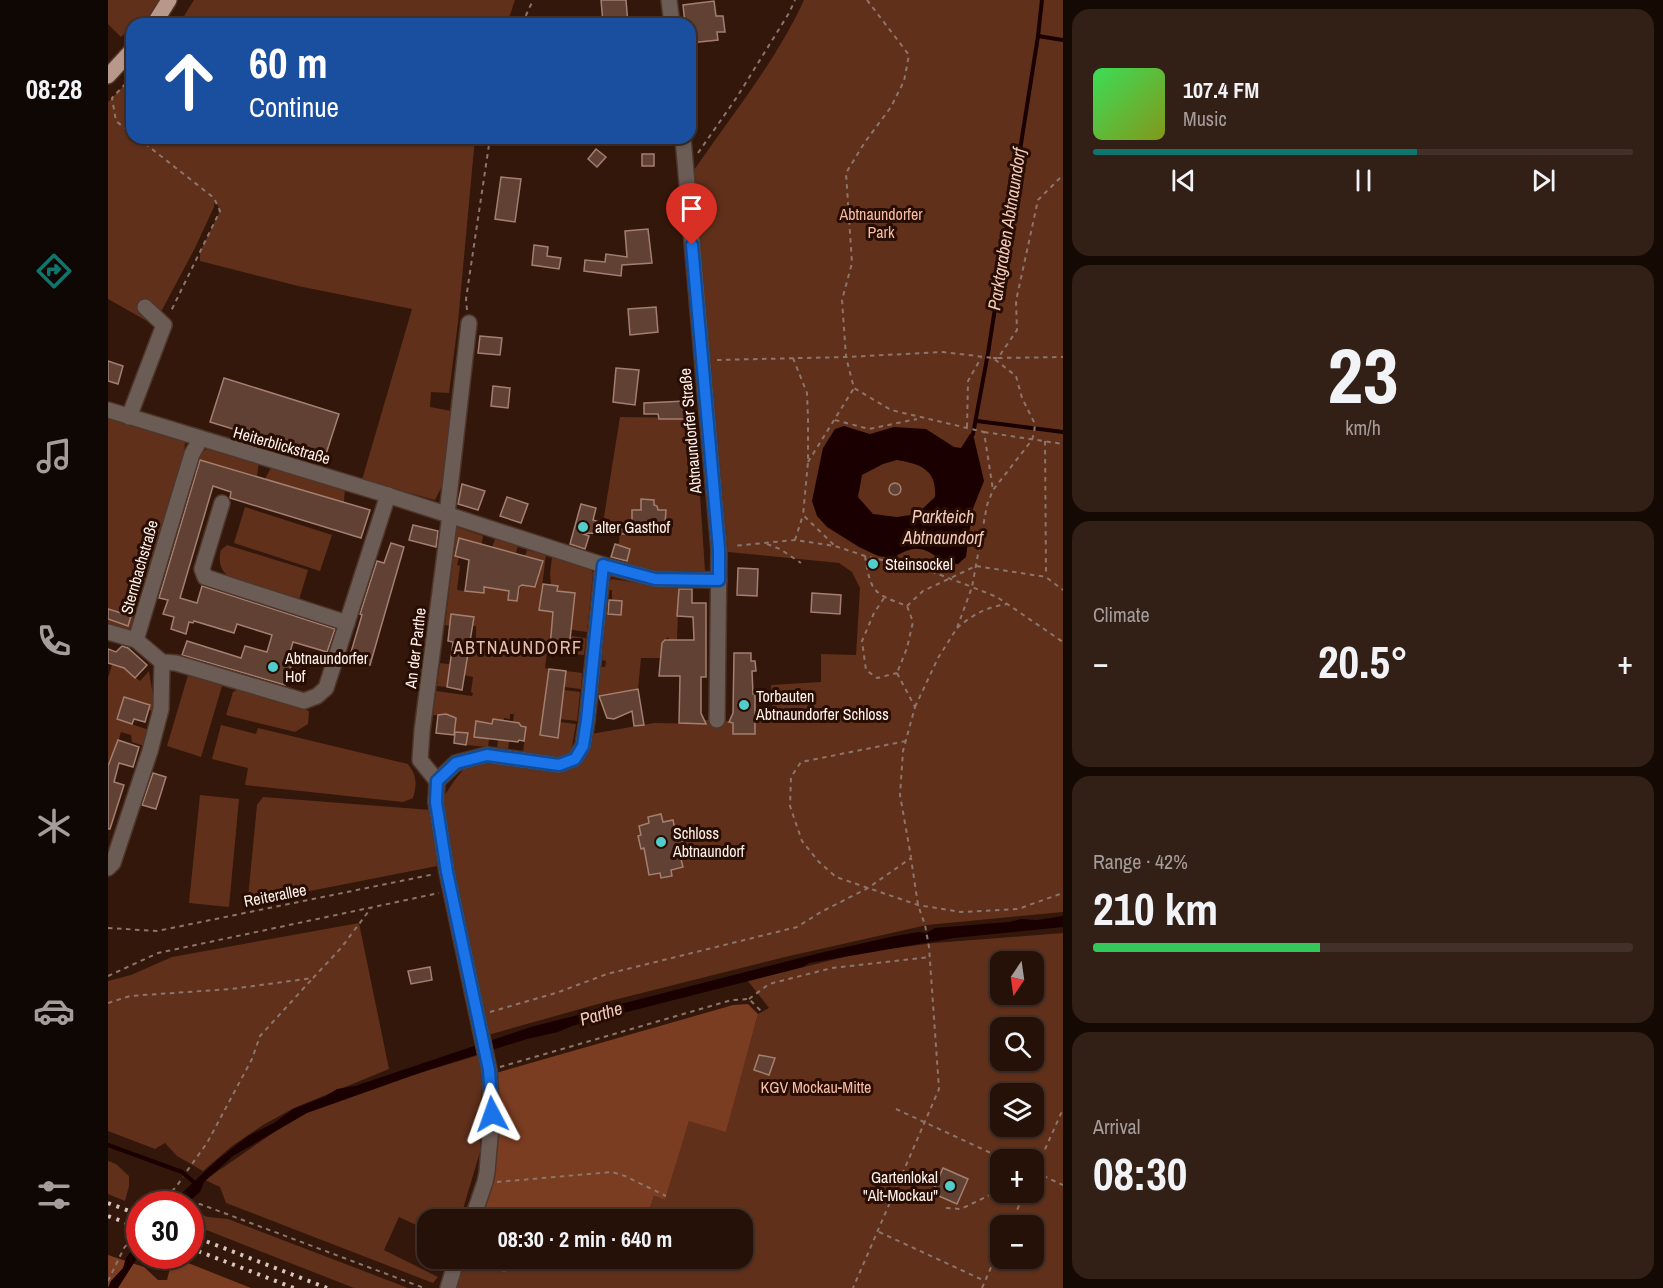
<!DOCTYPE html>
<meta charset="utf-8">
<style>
:root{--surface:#261108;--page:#321f16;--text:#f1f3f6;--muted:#a49d9c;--line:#423129;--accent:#0f766e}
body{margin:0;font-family:"Archivo Narrow",sans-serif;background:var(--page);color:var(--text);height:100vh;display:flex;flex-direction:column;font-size:22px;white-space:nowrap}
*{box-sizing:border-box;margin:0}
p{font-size:20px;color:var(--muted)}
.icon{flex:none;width:33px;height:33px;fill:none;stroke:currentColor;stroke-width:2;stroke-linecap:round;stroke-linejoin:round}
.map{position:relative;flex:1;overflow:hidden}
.drawer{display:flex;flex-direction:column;gap:9px;padding:9px;background:#150904;width:600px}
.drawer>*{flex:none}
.top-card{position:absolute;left:18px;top:18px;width:570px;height:126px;border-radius:18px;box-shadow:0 2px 4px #0004,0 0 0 2px var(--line);background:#1a4fa0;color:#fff;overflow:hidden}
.needle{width:39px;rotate:193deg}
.fabs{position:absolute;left:882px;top:951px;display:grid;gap:12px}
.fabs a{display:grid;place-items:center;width:54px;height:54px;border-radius:12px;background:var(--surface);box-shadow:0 2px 4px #0004,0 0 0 2px var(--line);font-size:30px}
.speed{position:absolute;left:18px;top:1191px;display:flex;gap:12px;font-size:30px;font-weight:700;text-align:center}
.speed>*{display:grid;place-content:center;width:78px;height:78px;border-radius:50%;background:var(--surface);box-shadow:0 2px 4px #0004,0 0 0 2px var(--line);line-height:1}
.speed .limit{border:9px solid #d22;background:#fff;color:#111}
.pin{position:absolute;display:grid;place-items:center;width:51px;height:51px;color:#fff;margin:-62px -26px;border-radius:50% 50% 50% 0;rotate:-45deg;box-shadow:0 0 6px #0007}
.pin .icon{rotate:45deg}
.me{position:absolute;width:66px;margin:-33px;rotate:356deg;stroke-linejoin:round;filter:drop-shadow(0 0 4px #0008)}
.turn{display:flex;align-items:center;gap:21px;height:126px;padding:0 24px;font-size:27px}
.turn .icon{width:78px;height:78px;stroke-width:2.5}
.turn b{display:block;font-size:42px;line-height:51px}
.big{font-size:45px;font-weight:700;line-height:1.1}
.drawer .tile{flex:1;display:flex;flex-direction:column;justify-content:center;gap:9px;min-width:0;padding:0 21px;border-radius:18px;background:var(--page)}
.drawer .dial{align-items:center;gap:0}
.dial b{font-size:78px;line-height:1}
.song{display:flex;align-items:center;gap:18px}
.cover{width:72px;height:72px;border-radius:9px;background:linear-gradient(135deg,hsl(130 70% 55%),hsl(70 70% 35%))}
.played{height:6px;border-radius:3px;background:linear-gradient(90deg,var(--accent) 60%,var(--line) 60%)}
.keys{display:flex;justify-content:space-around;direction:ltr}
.heat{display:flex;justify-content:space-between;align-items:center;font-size:33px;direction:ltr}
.charge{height:9px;border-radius:4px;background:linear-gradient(90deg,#34c759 42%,var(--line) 0)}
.trip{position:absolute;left:309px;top:1209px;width:336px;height:60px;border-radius:18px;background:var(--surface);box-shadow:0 2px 4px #0004,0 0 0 2px var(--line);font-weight:700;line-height:60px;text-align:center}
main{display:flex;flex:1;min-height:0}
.tab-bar{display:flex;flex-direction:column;width:108px;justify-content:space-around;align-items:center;background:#0f0703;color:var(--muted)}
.tab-bar .icon{width:42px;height:42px}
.tab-bar .on{color:var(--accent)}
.tab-bar b{font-size:27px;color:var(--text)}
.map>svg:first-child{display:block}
</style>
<main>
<nav class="tab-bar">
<b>08:28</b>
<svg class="icon on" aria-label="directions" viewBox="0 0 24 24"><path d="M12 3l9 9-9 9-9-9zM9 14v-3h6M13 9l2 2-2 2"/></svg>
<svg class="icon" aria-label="music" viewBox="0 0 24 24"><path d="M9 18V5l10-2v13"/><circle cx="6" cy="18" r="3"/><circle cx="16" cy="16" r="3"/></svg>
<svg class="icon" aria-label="phone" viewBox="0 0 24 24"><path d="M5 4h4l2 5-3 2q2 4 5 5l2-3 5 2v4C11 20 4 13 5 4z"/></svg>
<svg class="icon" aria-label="climate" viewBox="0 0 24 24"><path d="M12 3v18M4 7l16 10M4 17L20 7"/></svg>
<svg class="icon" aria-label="car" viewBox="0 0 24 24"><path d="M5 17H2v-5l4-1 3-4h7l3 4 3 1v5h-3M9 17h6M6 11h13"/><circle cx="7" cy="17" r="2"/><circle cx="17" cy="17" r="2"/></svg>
<svg class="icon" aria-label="filters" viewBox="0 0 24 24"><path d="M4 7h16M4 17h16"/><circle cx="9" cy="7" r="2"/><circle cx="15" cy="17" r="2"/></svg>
</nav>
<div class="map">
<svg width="955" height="1288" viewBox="0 0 955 1288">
<rect width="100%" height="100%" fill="#33170b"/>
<!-- green -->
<g fill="#61301b" fill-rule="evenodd">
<polygon points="0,0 51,0 35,24 24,24 24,33 20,30 13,37 0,24"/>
<polygon points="86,0 407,0 399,24 71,24"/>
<path d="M696,0H955V912L819,925L677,957L490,1004L380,1035L371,999L332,801C341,791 351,770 361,766C392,752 460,792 478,756C482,749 482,741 483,734L546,723L593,724L596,720L622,721L625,724V734H646L647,719H665L663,685L713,682V654L748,655L752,588L744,572L731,563L620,552L586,170C624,115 668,61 696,0Z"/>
<polygon points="24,77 24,138 367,138 350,322 341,393 323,392 322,407 343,411 334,486 327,500 254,480 304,309 190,286 92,261 92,252 112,211 107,199 106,207 87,248 46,325 0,299 0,102"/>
<polygon points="512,417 587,418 597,571 549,572 518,564 522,549 508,544 511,543 512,529 495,523"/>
<polygon points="0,418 77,441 76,456 21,633 0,626"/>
<polygon points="105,447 151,462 149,476 89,459 95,451"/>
<polygon points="164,466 237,488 236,503 157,479"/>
<polygon points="137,507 224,535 212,571 126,543"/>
<polygon points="349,527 375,536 369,574 363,558 351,538 346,555 351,557 349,565 352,566 349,590 375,593 376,587 385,588 384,548 387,539 410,546 404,566 400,600 409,601 415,579 420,586 428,587 435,562 417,556 419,550 438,555 431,610 440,612 441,604 464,611 466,593 449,591 450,586 443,585 442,574 444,557 483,570 485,573 479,632 444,627 442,642 462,636 478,638 476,655 439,651 437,668 441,669 432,735 450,738 452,722 468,724 463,752 454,758 415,752 418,727 405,722 406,714 402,714 402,719 396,718 394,739 401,741 400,750 389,749 392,720 385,719 384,724 369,721 366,737 381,739 380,747 358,745 360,734 346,732 348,718 338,714 336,716 325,715 328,691 364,696 365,693 363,692 365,677 356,675 356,673 342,671 339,687 329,686 332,663 357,666 361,639 368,639 368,626 363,626 365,620 342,626 337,625"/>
<path d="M119,545L200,570L190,603C174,597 125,584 116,572C111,566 111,557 113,550Z"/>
<polygon points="504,579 543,585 571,587 569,640 561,640 560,637 554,643 554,658 533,658 530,689 491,696 489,689 490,667 497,667 498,661 494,660 498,614 513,615 514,601 504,600 504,590 499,590 500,582"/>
<polygon points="4,665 11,667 12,665 32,681 41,671 46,702 45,712 41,710 42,705 16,697 8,719 41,730 36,746 24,742 23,735 13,732 5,760 2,759 0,766 0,678"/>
<polygon points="458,671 474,673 473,689 456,687"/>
<polygon points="80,675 114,686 93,757 59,746"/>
<polygon points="131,689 201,711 200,724 187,732 118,715 125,692"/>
<polygon points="456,690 472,692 469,721 452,719"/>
<path d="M113,725L148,734L150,728L300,764C309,776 309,784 305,798L295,802L137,785L140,768L104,759Z"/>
<polygon points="92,795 131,799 121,907 81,903"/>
<polygon points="155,797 323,810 329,866 146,902 140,898 149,805"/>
<polygon points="251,923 281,1069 186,1108 155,1125 124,1146 95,1171 69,1156 57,1143 47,1149 0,1131 0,981 23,975 64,957"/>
<path d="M955,933V1288H346L355,1259L397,1273L414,1259L634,1258V1220L538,1219L546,1196L557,1200L581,1120L618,1131L650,1014L661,1008L640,981L756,952L826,943ZM892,962H926V994H892ZM892,1028H926V1060H892ZM892,1094H926V1126H892ZM892,1160H926V1192H892ZM892,1226H926V1258H892Z"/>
<polygon points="374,1054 372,1152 352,1219 320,1220 319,1230 291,1217 276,1250 330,1277 325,1283 118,1203 112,1187 97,1180 191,1115 234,1097"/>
<polygon points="0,1161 8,1164 21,1176 21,1186 17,1201 0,1194"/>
<polygon points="83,1211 100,1217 120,1219 300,1288 246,1288 83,1224"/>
</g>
<!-- forest -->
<g fill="#7b3d21">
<polygon points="640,1004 650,1014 618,1132 581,1121 557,1200 546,1196 538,1219 493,1219 457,1213 451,1219 369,1220 388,1073 625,1005"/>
<polygon points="0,1255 36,1267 50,1280 59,1280 65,1257 143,1288 0,1288"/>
<polygon points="357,1259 414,1259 397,1273"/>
</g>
<!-- water -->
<g fill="#1a0000" fill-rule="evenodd">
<path d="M736,426L762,434L786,427L818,429L846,447L853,448L862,434H865L876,481L864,511L858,557L850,564C820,559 818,536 785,558L770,556L751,547L719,527L709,516L704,501L715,448L727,429ZM789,460C813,464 829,470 827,497L809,514L789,517L765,514L750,497L754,475L775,464Z"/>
<polygon points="955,916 955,927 846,938 701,963 695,967 464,1026 450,1032 419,1039 320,1070 199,1113 125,1156 96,1182 92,1192 84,1199 75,1204 58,1204 75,1192 108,1161 140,1136 166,1123 185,1109 218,1096 229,1089 247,1086 423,1027 716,952 787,936 811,932 818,933 827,928 901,922 913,919 929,920"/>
<polygon points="31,1234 31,1255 10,1288 0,1288 3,1281 15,1268 18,1258 24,1250 25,1242"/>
</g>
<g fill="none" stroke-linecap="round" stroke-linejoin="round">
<!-- stream -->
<g stroke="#1a0000" stroke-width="4">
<polyline points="930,36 934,0"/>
<polyline points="869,421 955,432"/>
<polyline points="865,434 880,353 930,36 955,40"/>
<polyline points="0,1145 74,1172 88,1184"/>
</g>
</g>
<!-- building -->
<g fill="#614134" stroke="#a37f70" stroke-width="1.5">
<polygon points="493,0 518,0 520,24 495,23"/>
<polygon points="606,1 608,16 615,16 617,32 609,32 610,40 582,43 582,24 577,24 575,5"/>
<polygon points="488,149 498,157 489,167 480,159"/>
<rect x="534" y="154" width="12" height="12"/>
<polygon points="393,177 413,179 407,222 387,219"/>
<polygon points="540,229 544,263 514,265 513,276 476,271 477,260 497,262 498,254 519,257 517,231"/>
<polygon points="426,245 440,247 439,256 453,258 451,269 424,265"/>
<polygon points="548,307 550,332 522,335 520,309"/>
<polygon points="372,336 394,338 392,355 370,353"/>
<polygon points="0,361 15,366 10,384 0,381"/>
<polygon points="508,368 531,370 527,405 505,402"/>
<polygon points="116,378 231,414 217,457 102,422"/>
<polygon points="385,386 402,388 400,408 383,406"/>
<polygon points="577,401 578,419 551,419 550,414 536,414 536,403"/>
<polygon points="92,460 262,510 253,538 122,498 123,492 105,486 72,598 89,603 94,586 227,629 219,652 185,642 180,659 185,660 177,685 74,655 79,641 133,658 137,646 159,652 164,635 129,624 126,633 86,621 85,623 81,622 78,634 63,629 66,617 55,614 60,600 51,598"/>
<circle cx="787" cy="489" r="6"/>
<polygon points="354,484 377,491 370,510 350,504"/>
<polygon points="399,497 420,504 413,523 392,516"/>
<polygon points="533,499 546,500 546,505 549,506 550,510 558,510 557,524 555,524 554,531 546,530 546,534 532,534 532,530 524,530 524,510 533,510"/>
<polygon points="473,504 488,508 485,520 521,532 521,534 473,533 481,536 477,549 462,544"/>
<polygon points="305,525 330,531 328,547 301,540"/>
<polygon points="351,538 435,561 427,587 414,585 411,587 409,601 400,600 401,591 376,587 376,593 357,591 361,560 347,556"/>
<polygon points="283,543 296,547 262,665 241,659 254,615 252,614 269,561 276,563"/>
<polygon points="507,544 522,549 519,561 503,557"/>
<polygon points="630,568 650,569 649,596 629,595"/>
<polygon points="435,584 450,586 449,591 467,593 461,649 442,647 445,612 431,610"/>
<polygon points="571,589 584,589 584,603 598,603 598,677 593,677 593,713 598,724 571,723 572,676 551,676 554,643 557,640 586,640 585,617 569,616"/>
<polygon points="704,593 733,595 732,614 703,612"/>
<polygon points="501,600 514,601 513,615 500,614"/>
<polygon points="0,609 23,616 20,626 0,619"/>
<polygon points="343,614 366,617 354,690 339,687 345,642 340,641"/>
<polygon points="14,646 20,648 39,665 27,678 16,668 0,663 0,649 8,652"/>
<polygon points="626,653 643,653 643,661 647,661 648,671 644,671 645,694 647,694 647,734 625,734 625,723 621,722 625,713"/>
<polygon points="441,669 458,671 450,738 432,735"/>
<polygon points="530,689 536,725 526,726 524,711 506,719 499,718 491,696"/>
<polygon points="16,697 42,705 37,722 26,719 24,724 9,719"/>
<polygon points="338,714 348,718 346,735 328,733 330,715"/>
<polygon points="385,719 411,723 413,726 418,727 416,741 411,740 410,742 366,737 368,721 384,724"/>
<polygon points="347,732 360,733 358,745 346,743"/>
<polygon points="10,740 31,747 25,767 11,763 6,782 16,785 2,829 0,829 0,766"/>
<polygon points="45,773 58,777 48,809 34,805"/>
<polygon points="553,814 555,822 565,820 567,830 572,828 577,854 572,855 575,867 563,870 564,876 553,878 552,873 541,875 536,848 533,849 530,836 533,835 531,826 541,823 540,817"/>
<polygon points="322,967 324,980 303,984 300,971"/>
<polygon points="651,1055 667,1058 661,1075 646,1070"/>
<polygon points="835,1168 860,1179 849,1204 824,1193"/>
</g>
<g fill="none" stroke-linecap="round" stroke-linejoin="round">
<defs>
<g id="minor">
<polyline points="561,0 564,24"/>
<polyline points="575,138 611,549 609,720"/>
<polyline points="0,410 273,493 495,565 547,579 611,580"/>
<polyline points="21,417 56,325 37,307"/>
<polyline points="114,503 94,569 97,577 239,623"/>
<polyline points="339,514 361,323"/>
<polyline points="0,632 28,640"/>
<polyline points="54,662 68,663 196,701 209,696 218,688 280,495"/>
<polyline points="329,781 328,802 339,872 381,1070 384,1114 379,1172 377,1182 364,1220"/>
<polyline points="329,781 348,763 379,755 451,765 467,759 475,746 479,720 495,565"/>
<polyline points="329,781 312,760 314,731 342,515"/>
<polyline points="0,868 5,863 42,751 53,709 54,662 28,640 70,500 84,454 92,440"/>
<polyline points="340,1288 349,1258"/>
</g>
<g id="major">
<polyline points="46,24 61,0"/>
<polyline points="0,76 24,50"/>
</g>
</defs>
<!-- minor casing -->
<use href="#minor" stroke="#4f362a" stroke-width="18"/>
<!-- major casing -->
<use href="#major" stroke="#4f362a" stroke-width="18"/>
<!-- path -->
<g stroke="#8b756c" stroke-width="2" stroke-dasharray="4.5 4.5" stroke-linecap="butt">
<polyline points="759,0 801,55 796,81 783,107 757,142 738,173 744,263 734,300 738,357 746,388 783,410 876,432 885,490"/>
<polyline points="414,24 425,0"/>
<polyline points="24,77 4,98 8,121 24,134"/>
<polyline points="30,138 106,198 112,211 63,311"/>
<polyline points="590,153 629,97 681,13 687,0"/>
<polyline points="359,310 358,299 382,138"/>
<polyline points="685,358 699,393 700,418 700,462 695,515 727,546"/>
<polyline points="885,358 890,358 909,330 908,301 930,200 955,175"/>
<polyline points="890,358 955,357"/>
<polyline points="609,360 738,357 835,352 885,358 908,376 914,398 927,424 926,433 924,440 885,490 879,505 864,587 822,571 757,556 727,546 687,540 625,546"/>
<polyline points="727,420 761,429 809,419"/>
<polyline points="859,427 860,381 873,358"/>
<polyline points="876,432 955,444"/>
<polyline points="937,441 938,576"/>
<polyline points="700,462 746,388"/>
<polyline points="687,540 695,515"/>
<polyline points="659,544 672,549 693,563"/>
<path d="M757,556C763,592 764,593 799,606L805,622L799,648L789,673"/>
<polyline points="776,598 766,613 754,641 758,670 769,678 789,673"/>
<polyline points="799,606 815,591 868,566 938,577 955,590"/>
<path d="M849,628C867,613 877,608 899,604"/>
<polyline points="789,673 807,707 795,751 792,795 803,857"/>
<polyline points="807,707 830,658 849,628 864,587 889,597 955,642"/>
<polyline points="798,741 693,762 683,777 682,806 694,841 711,862 728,877 810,905 853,912 910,909 955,893"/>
<polyline points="0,928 49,931 327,874"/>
<polyline points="0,976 50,953 331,893"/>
<polyline points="641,999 661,984 724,968 822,957"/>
<polyline points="0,1003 22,996 123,989 205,978 233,948 263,908"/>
<polyline points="382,1012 448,993 499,974 689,927 713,912 760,888 803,858 810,905 817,925 821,947 831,1089 745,1288"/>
<polyline points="392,1067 624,1000 641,999 655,1013"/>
<polyline points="788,1109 898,1160"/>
<polyline points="79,1171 99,1143 144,1059 152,1036 205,978"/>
<polyline points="927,1172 955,1185"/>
<polyline points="926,1174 955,1109"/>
<polyline points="389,1182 504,1172 517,1176 558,1196"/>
<polyline points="51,1204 68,1187 75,1177"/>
<polyline points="82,1207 92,1204 316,1288"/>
<polyline points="838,1208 853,1209 892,1190"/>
<polyline points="902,1226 917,1192"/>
<polyline points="771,1232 877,1281"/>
<polyline points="311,1252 320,1255"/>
<polyline points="57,1256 58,1256"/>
<polyline points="327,1258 335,1262"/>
<polyline points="0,1281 16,1248 32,1228"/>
<polyline points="874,1288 892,1247"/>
</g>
<!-- minor -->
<use href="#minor" stroke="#6b5c56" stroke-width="15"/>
<!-- major -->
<use href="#major" stroke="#b8988b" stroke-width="15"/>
<!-- rail -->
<g stroke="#d6c6bf" stroke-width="4" stroke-dasharray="3 6" stroke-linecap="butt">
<polyline points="0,1203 32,1215"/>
<polyline points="0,1216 32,1228"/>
<polyline points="82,1235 219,1288"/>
<polyline points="82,1248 186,1288"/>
</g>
</g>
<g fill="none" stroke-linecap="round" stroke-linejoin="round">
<defs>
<polyline id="route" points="384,1114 381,1070 339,872 328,802 329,781 348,763 379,755 451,765 467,759 475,746 479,720 495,565 547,579 611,580 611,549 584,245"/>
</defs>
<!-- route casing -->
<use href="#route" stroke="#114b97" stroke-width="15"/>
<!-- route -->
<use href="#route" stroke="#1a73e8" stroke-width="10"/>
</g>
<!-- markers -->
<g fill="#53cdcb" stroke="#280d03" stroke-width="2">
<circle cx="475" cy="527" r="6"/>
<circle cx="765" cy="564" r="6"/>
<circle cx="165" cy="667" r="6"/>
<circle cx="636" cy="705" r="6"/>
<circle cx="553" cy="842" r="6"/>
<circle cx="842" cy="1186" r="6"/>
</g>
<g text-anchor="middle" stroke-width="6" stroke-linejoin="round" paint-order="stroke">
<!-- park labels -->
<g font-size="16" fill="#f7bda5" stroke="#280d03">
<text x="773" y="220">Abtnaundorfer<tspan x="773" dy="18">Park</tspan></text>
<text x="708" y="1093">KGV Mockau-Mitte</text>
</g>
<!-- street labels -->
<g font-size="16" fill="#fef1ec" stroke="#280d03">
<text transform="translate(582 431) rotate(-95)" y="6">Abtnaundorfer Straße</text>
<text transform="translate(174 445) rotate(16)" y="6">Heiterblickstraße</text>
<text transform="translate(31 567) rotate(-74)" y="6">Sternbachstraße</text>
<text transform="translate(307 648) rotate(-83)" y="6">An der Parthe</text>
<text transform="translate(167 895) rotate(-11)" y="6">Reiterallee</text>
</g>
<!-- poi labels -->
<g font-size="16" fill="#fef1ec" stroke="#280d03" text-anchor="start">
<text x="487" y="533">alter Gasthof</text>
<text x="777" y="570">Steinsockel</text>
<text x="177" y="664">Abtnaundorfer<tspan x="177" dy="18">Hof</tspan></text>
<text x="648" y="702">Torbauten<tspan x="648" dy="18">Abtnaundorfer Schloss</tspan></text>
<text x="565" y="839">Schloss<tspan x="565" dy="18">Abtnaundorf</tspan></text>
<text x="830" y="1183" text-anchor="end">Gartenlokal<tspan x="830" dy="18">"Alt-Mockau"</tspan></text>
</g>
<!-- water labels -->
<g font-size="18" font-style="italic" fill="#f2caba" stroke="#280d03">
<text transform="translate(899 229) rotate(-81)" y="6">Parktgraben Abtnaundorf</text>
<text x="835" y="523">Parkteich<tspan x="835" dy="21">Abtnaundorf</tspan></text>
<text transform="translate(493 1014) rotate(-17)" y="6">Parthe</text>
</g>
<!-- neighbourhood labels -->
<g font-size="18" letter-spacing="1.5" fill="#e5beae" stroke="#280d03">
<text x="410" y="654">ABTNAUNDORF</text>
</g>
</g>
</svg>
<div class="fabs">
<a><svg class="needle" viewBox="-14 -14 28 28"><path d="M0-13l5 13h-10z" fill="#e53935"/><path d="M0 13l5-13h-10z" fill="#a49d9c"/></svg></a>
<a><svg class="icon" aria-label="search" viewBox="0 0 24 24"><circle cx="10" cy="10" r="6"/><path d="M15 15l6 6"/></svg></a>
<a><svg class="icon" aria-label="layers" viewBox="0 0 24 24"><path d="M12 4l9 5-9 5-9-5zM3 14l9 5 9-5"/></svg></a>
<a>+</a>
<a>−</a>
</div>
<div class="speed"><div class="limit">30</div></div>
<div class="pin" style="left:584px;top:245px;background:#d93025"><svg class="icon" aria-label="arrive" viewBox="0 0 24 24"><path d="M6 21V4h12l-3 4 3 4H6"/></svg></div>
<svg class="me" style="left:384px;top:1114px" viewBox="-20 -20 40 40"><path d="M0-17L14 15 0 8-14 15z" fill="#1a73e8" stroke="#fff" stroke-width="4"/></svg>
<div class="trip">08:30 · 2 min · 640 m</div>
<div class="top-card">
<div class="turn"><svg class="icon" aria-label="ahead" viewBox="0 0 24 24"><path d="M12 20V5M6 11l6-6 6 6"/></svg><div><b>60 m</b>Continue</div></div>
</div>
</div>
<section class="drawer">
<div class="tile">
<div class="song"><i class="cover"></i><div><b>107.4 FM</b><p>Music</p></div></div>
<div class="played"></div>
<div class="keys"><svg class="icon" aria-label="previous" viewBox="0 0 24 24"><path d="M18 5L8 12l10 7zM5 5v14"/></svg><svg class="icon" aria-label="pause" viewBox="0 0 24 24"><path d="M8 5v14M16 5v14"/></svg><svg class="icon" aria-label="next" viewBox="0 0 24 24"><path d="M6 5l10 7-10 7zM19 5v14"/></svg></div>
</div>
<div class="tile dial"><b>23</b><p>km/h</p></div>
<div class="tile"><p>Climate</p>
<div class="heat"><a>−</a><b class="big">20.5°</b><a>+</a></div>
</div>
<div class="tile"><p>Range · 42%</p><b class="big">210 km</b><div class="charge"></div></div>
<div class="tile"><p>Arrival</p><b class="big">08:30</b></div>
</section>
</main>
